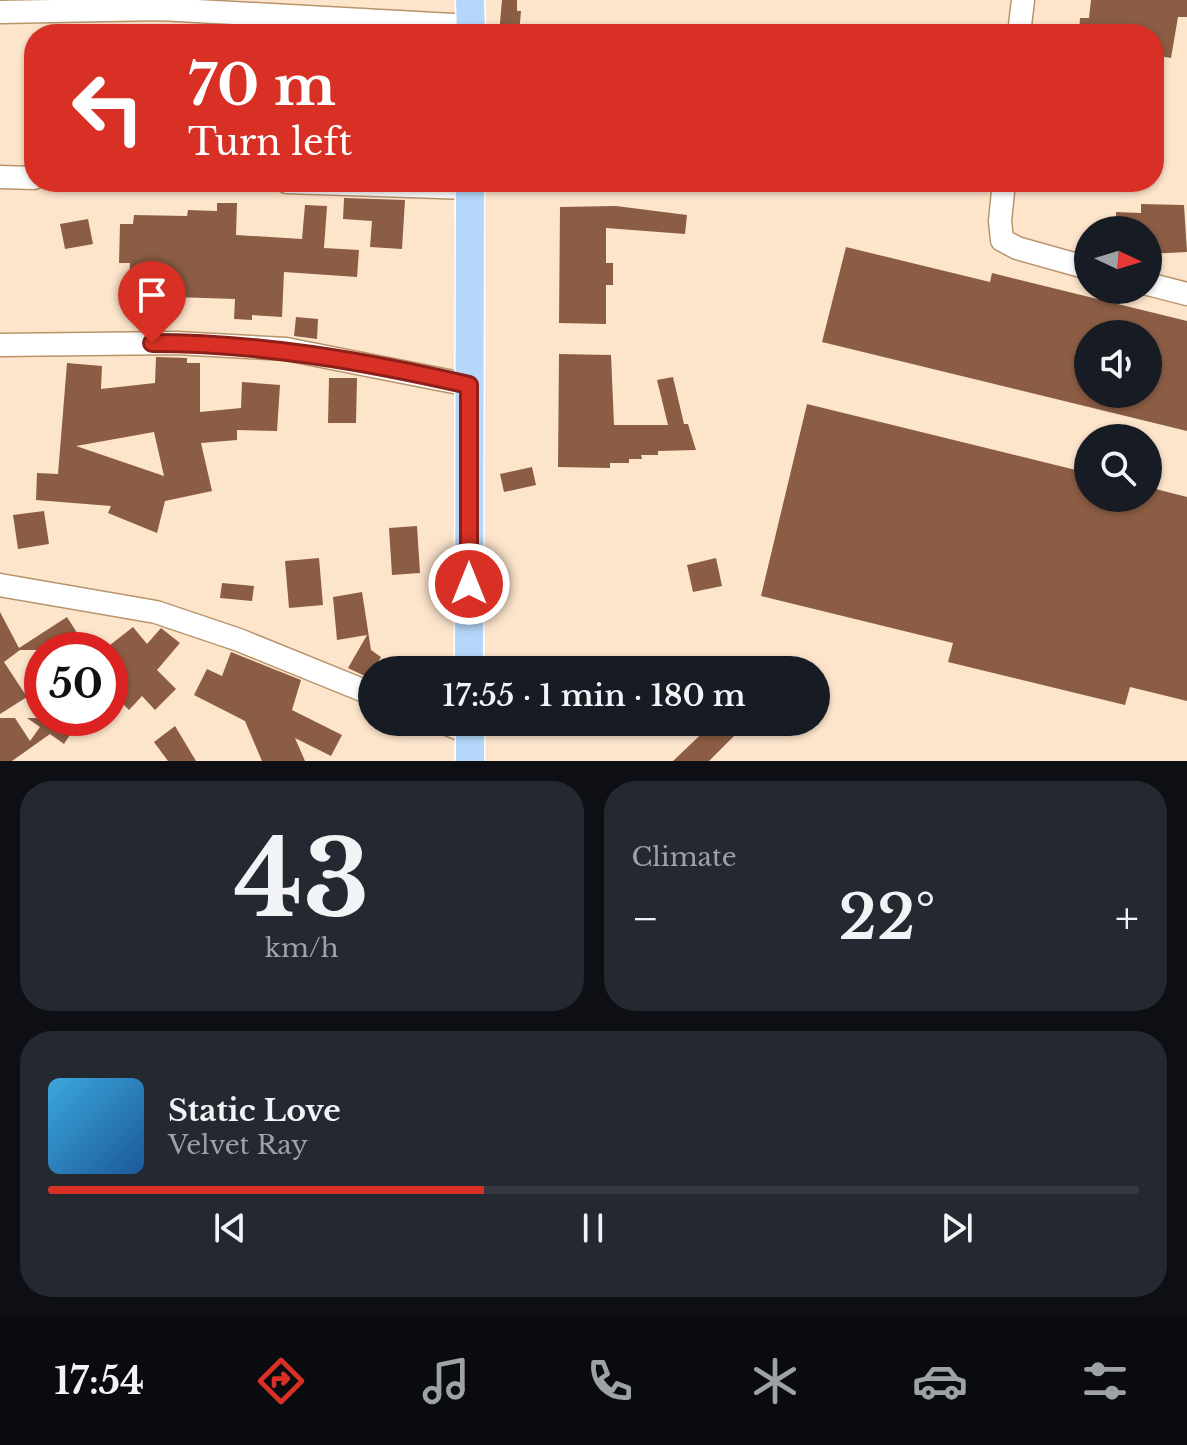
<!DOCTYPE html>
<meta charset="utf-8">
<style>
:root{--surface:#171b24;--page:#242831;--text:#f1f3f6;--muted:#9ea1a6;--line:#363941;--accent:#d93025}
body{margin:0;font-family:"Libre Baskerville",serif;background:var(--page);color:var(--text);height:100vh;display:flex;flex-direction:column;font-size:30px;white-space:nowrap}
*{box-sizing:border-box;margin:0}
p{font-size:26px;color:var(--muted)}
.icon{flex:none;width:44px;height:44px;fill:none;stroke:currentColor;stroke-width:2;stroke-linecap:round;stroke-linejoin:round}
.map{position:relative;height:761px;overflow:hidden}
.details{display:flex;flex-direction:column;gap:20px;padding:20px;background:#0d0f14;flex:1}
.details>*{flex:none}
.top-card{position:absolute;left:24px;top:24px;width:1140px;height:168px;border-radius:32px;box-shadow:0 2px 6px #0004;background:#d93025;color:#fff;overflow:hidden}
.needle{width:52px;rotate:94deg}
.fabs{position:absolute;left:1074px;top:216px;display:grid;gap:16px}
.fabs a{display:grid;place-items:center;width:88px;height:88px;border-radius:50%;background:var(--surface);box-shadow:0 2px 6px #0004;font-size:40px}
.speed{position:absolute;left:24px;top:632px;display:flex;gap:16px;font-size:40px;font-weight:700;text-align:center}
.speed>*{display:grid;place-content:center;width:104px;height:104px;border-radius:50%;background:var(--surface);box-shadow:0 2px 6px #0004;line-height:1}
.speed .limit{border:12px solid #d22;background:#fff;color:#111}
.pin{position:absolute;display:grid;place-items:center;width:68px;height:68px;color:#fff;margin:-82px -34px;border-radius:50% 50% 50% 0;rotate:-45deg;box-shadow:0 0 8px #0007}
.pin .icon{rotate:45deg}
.me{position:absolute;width:88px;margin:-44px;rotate:0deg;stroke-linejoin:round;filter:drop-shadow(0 0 6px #0008)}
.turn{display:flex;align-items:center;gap:28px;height:168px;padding:0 32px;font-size:36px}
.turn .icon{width:104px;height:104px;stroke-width:2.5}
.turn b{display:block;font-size:56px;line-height:68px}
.big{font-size:60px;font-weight:600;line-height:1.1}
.details .card{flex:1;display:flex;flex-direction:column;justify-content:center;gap:12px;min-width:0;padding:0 28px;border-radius:32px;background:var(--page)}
.details .dial{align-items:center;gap:0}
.dial b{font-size:104px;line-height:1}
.song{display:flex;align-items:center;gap:24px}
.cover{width:96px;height:96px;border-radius:12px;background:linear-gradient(135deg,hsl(200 70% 55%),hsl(210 70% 35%))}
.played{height:8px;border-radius:4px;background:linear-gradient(90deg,var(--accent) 40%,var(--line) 40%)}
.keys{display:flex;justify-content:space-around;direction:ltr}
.heat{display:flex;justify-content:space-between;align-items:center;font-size:44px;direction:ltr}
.details .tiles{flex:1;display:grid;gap:20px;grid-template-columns:1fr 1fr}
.card:last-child{grid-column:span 2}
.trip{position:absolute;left:358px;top:656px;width:472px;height:80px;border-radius:40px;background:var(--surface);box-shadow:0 2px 6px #0004;font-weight:600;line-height:80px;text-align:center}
.tab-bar{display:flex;height:128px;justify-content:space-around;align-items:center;background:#090b0e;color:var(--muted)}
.tab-bar .icon{width:56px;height:56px}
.tab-bar .active{color:var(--accent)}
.tab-bar b{font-size:36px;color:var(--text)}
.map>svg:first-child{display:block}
</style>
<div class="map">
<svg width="1187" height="761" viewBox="0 0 1187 761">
<rect width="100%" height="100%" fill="#fde5cc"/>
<!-- building -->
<g fill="#8b5d44" fill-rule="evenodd">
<polygon points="502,0 517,0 517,11 521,11 519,34 499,34"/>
<polygon points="1091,0 1187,0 1187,17 1178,17 1171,58 1154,55 1154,34 1079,34 1080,18 1089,18"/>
<polygon points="344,198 405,200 402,249 370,247 372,221 343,219"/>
<polygon points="217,203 237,203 236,235 302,239 305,205 327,206 324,248 359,250 357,277 284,272 282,317 252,315 252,320 234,319 235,299 173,297 173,306 128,304 130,263 119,263 120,224 133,224 134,215 187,216 188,210 217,211"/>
<polygon points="1141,204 1184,205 1187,252 1148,254 1148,230 1116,230 1116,212 1141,213"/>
<polygon points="616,206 687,215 685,234 606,228 606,263 613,263 613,285 606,285 606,324 559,323 560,207"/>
<polygon points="88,219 93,244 65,249 60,224"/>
<path d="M846,247L990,282L992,273L1187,321V431L822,342ZM1088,334H1148V394H1088Z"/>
<polygon points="296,317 318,319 317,339 294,336"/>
<polygon points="559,354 611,355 614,425 668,425 657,380 673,377 684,424 688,424 696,450 658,451 658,455 641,455 642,459 629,459 629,463 610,463 610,468 558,467"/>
<path d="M156,357L187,358V363H200V412L241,408L242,382L280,385L277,431L237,430V440L201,443L212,491L165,501L157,533L108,513L111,506L36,500L37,473L58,474L67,363L102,366L101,389L155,383ZM154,432L164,476L76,446Z"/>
<polygon points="329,378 357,378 356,423 328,423"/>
<polygon points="807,404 1088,473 1088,498 1148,498 1148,487 1187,497 1187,701 1130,687 1125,705 948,662 953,643 761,596"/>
<polygon points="532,467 536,485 504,492 500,474"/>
<polygon points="44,511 49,544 18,549 13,515"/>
<polygon points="417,526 420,573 392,575 389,528"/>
<polygon points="319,558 323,605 289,608 285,561"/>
<polygon points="716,558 722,586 693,592 687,565"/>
<polygon points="222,583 254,586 252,601 220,598"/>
<polygon points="362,592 371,650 381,657 369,678 348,668 367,635 337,640 333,597"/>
<polygon points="0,612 19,648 67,617 88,650 20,650 4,662 27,697 0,714"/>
<polygon points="133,627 147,644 161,628 180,643 157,670 176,689 155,710 142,696 129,710 120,701 110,712 110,645"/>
<polygon points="231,652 301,680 292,710 342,735 331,756 295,738 305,761 262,761 245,721 194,695 207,669 222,676"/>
<polygon points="0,718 15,718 30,741 40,727 27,718 81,718 64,744 50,734 12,761 0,761"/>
<polygon points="714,722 748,722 709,761 673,761"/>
<polygon points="175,726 196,761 168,761 154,742"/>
</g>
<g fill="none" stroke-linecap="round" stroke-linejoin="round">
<defs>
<g id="minor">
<polyline points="0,12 160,9 471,26"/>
<polyline points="1019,34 1023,0"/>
<polyline points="0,177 34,178"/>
<polyline points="287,182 470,188"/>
<polyline points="1004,182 1000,221 1002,240 1017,248 1088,268"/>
<polyline points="1148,284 1187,294"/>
<polyline points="0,345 176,343 286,349 469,385"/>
<polyline points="0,585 156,612 239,640 372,694"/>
<polyline points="442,722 470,733"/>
</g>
<g id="major">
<polyline points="470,0 471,34"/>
<polyline points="469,670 470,182"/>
<polyline points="470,722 470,761"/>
</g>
</defs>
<!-- minor casing -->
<use href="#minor" stroke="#b9946b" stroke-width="25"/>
<!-- major casing -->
<use href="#major" stroke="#fff" stroke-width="31"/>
<!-- minor -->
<use href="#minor" stroke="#fff" stroke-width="22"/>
<!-- major -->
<use href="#major" stroke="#b4d7fa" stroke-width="28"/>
</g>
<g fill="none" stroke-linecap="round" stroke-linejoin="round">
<defs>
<path id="route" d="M152,343C260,343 364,361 469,385V584"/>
</defs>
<!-- route casing -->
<use href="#route" stroke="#8d1f18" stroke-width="20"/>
<!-- route -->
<use href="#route" stroke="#d93025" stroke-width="14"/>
</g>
</svg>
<div class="fabs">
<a><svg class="needle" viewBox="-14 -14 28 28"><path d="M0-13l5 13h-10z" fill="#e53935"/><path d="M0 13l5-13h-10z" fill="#9ea1a6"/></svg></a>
<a><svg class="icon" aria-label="sound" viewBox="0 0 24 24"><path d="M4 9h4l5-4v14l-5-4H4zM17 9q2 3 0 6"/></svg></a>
<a><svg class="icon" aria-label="search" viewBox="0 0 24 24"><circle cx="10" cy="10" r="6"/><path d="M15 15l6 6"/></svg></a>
</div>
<div class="speed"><div class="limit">50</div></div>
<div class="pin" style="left:152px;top:343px;background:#d93025"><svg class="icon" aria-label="arrive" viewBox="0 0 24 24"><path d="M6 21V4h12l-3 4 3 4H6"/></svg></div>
<svg class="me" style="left:469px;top:584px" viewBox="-20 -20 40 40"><circle r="17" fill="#d93025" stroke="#fff" stroke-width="3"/><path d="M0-11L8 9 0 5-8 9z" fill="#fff"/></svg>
<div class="trip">17:55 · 1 min · 180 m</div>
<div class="top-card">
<div class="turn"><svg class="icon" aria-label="left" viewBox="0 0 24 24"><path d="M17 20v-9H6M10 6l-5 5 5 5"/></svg><div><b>70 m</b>Turn left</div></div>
</div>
</div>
<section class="details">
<div class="tiles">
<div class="card dial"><b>43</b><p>km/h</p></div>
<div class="card"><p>Climate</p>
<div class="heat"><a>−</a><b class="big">22°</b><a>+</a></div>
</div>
<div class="card">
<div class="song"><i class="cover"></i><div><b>Static Love</b><p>Velvet Ray</p></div></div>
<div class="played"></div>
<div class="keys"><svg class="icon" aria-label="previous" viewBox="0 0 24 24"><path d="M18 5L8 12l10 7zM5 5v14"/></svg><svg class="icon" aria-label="pause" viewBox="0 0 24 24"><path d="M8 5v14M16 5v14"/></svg><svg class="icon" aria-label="next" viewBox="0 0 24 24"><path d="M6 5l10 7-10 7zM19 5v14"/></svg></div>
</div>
</div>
</section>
<nav class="tab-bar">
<b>17:54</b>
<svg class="icon active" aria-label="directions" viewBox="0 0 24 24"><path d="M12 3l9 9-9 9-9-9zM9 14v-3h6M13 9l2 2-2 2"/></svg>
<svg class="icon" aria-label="music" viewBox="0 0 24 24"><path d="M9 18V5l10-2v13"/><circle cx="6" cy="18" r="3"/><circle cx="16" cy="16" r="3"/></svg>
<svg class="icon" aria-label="phone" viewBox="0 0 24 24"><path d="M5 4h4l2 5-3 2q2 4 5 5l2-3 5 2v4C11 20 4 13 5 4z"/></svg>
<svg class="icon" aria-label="climate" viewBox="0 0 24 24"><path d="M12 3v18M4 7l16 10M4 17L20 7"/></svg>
<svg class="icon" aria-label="car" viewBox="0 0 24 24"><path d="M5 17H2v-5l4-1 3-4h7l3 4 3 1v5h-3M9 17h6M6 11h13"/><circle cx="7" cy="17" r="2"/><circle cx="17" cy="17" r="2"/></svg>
<svg class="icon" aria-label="filters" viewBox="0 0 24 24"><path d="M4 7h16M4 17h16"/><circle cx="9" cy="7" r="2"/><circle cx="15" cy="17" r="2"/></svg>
</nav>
